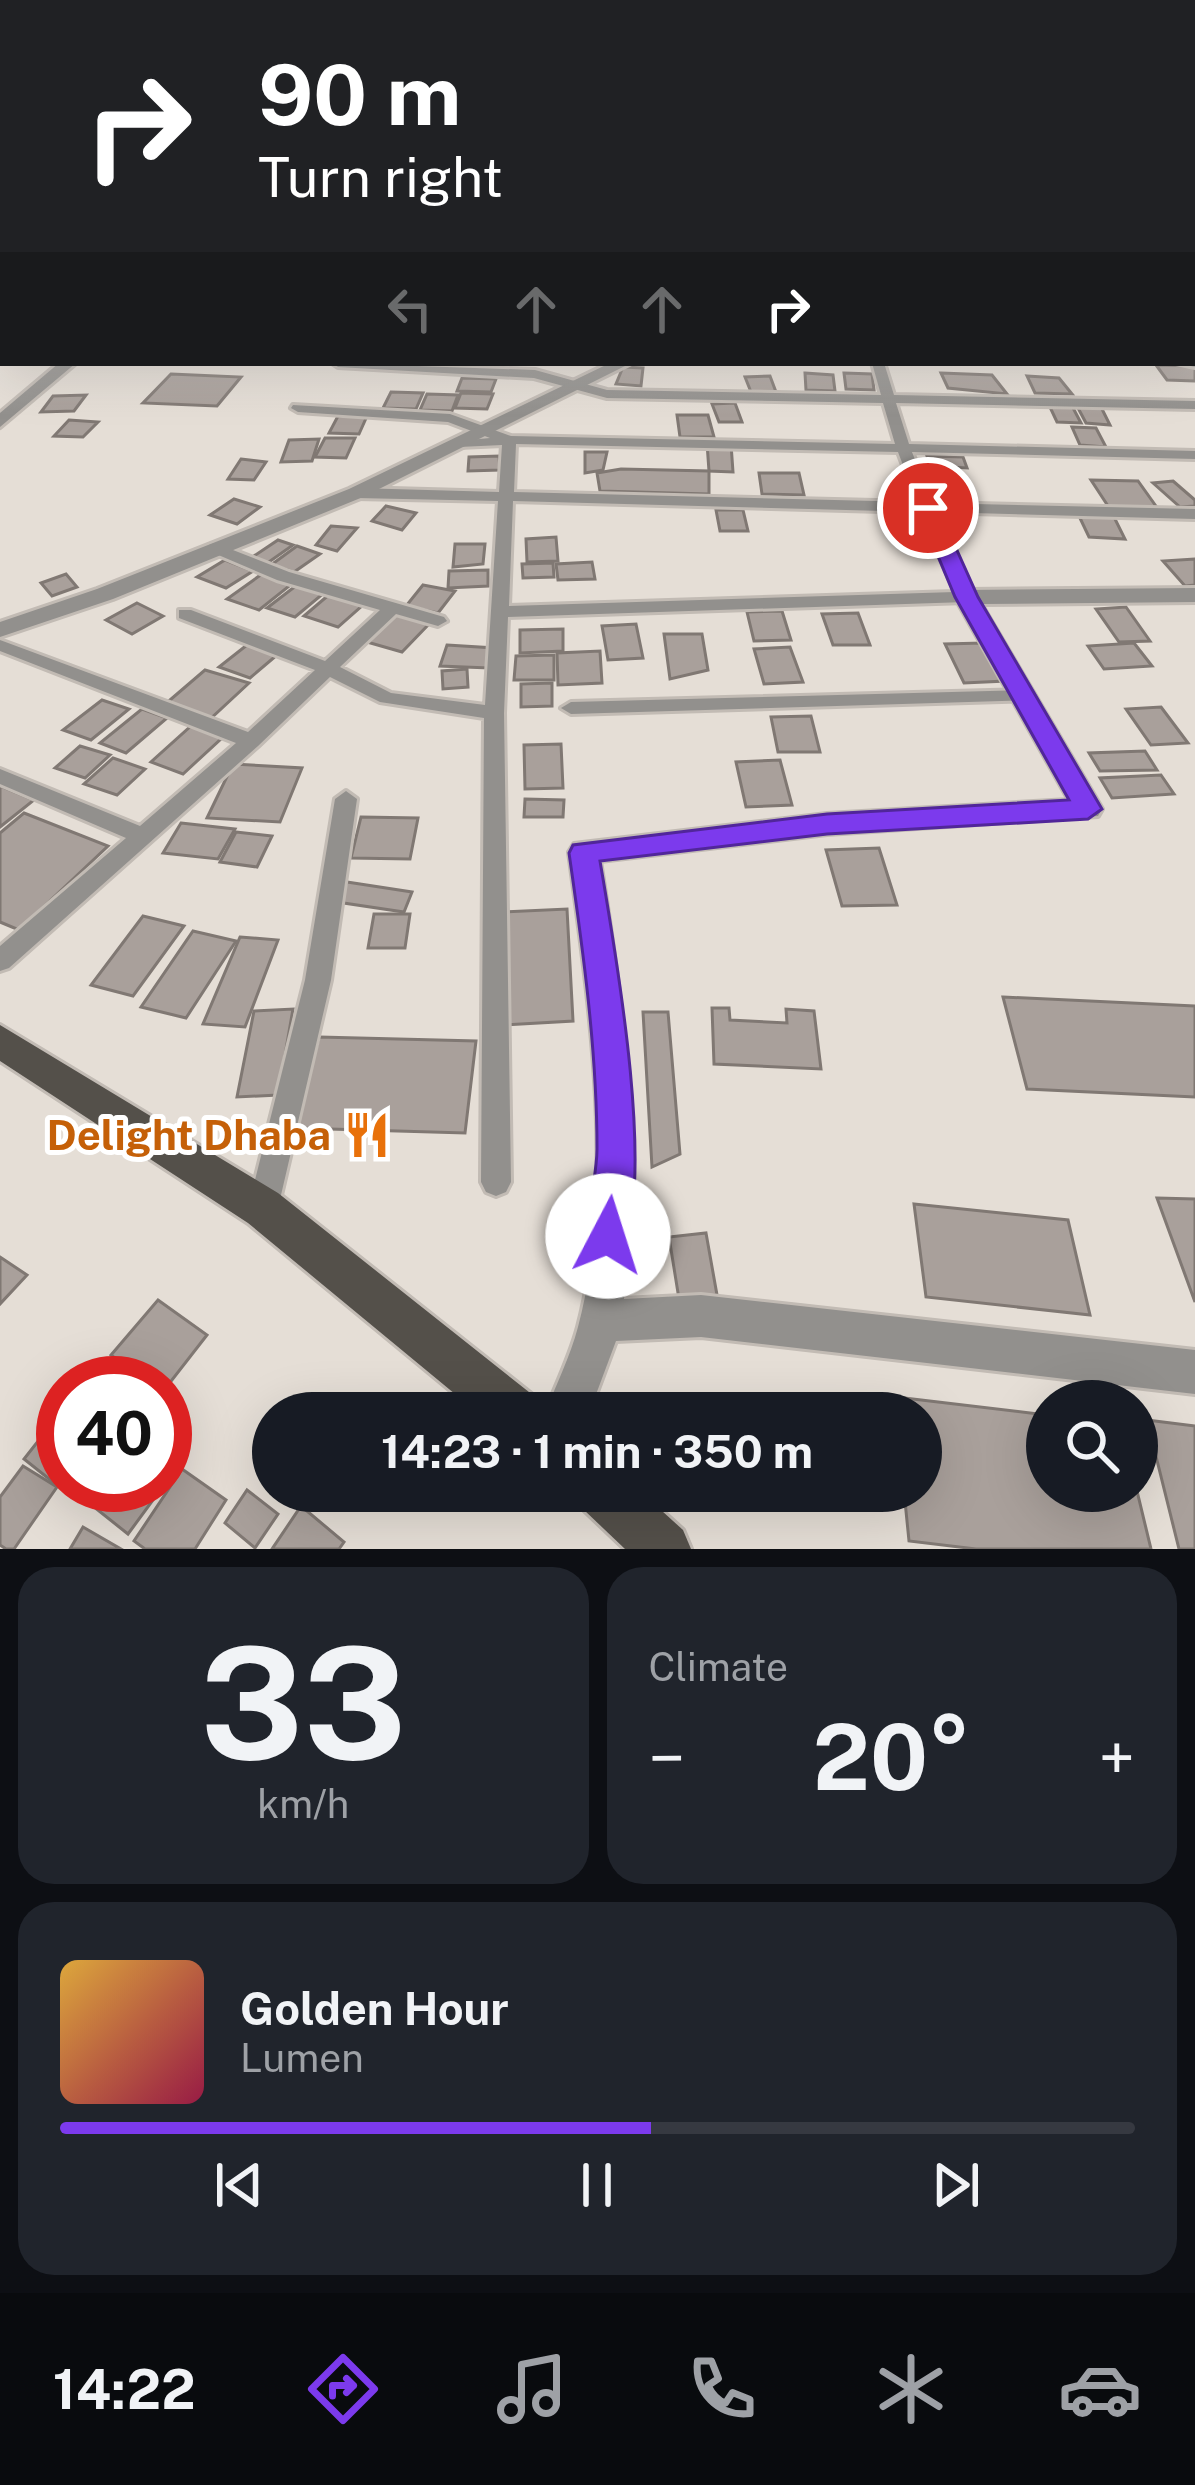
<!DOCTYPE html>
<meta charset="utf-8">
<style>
:root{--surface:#171b24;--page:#20242c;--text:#f1f3f6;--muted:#9ea1a6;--line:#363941;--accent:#7c3aed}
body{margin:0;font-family:"Public Sans",sans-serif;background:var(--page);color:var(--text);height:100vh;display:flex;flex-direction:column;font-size:45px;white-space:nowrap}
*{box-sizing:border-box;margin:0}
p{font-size:39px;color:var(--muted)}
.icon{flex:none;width:66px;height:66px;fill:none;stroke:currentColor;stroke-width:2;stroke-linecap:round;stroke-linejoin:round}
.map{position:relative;height:1549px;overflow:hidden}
.sheet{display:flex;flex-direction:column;gap:18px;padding:18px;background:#0d0f14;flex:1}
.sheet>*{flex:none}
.banner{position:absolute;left:0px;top:0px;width:1197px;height:366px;box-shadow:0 12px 48px #0002;background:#202124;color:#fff;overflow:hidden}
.fabs{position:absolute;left:1026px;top:1380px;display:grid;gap:24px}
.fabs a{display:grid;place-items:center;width:132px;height:132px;border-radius:50%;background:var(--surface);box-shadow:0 12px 48px #0002;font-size:60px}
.speed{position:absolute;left:36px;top:1356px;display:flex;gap:24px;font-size:60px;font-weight:700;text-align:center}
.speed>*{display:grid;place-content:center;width:156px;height:156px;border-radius:50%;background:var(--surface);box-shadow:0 12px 48px #0002;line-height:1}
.speed .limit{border:18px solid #d22;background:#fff;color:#111}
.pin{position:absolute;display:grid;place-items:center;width:102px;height:102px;color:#fff;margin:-51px;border:6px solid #fff;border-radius:50%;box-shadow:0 3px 12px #0007}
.me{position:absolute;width:132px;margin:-66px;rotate:5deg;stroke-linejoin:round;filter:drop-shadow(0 0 9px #0008)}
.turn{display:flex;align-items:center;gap:42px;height:252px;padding:0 60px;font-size:54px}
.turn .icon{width:156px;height:156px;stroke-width:2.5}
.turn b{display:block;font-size:84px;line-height:102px}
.lanes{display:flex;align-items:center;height:114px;padding:0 60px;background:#0003;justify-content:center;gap:60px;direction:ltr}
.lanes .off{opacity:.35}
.big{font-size:90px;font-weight:700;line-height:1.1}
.sheet .widget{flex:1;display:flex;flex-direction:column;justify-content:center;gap:18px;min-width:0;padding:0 42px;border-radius:36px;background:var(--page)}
.sheet .dial{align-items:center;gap:0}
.dial b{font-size:156px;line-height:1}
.song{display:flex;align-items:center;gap:36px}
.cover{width:144px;height:144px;border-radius:18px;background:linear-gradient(135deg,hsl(40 70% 55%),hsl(340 70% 35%))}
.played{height:12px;border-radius:6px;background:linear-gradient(90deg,var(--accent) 55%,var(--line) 55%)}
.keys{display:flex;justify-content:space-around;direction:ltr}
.heat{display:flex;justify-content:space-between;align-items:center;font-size:66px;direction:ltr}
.sheet .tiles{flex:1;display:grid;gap:18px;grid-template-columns:1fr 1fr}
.widget:last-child{grid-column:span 2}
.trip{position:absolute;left:252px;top:1392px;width:690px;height:120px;border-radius:60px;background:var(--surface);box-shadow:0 12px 48px #0002;font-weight:700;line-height:120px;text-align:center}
.tab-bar{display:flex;height:192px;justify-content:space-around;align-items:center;background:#090b0e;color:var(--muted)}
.tab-bar .icon{width:84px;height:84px}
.tab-bar .current{color:var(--accent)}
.tab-bar b{font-size:54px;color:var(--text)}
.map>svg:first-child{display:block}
</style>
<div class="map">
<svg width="1195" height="1549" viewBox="0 0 1195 1549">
<rect width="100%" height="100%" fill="#e5ded6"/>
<!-- building -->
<g fill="#a9a09b" stroke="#807873" stroke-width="3">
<polygon points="1156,365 1195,366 1195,381 1167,380"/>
<polygon points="623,367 643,368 641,386 616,384"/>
<polygon points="805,373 833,375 835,391 806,390"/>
<polygon points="844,373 872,374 874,390 846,389"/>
<polygon points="941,373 992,375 1007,394 948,388"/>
<polygon points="171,374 241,377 217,406 143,403"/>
<polygon points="770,376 776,392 751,392 745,377"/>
<polygon points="1027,376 1059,378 1072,394 1035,393"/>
<polygon points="462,378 496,379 491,392 457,391"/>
<polygon points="391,392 423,393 416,409 383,408"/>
<polygon points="461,393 493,394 487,409 455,408"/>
<polygon points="427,394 458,395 452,411 420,410"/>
<polygon points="86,395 74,411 41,412 53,396"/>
<polygon points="735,403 742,422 719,422 712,404"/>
<polygon points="1049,405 1072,406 1081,423 1057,422"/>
<polygon points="1077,406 1101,407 1110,425 1086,423"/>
<polygon points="677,415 708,415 714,437 680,437"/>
<polygon points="338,416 367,416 359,434 329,433"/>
<polygon points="69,420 98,422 83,437 54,436"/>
<polygon points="1072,427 1096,428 1106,447 1080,445"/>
<polygon points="325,438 355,438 346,458 315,457"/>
<polygon points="319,439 312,461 281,462 289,440"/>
<polygon points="707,443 731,444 733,472 709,471"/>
<polygon points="585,452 607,452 603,470 585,473"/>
<polygon points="499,456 500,470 468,471 469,457"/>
<polygon points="927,456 963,457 967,468 930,466"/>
<polygon points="241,459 266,462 254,480 228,479"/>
<polygon points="621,469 709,471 709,494 600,491 597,473"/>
<polygon points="759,473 799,473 804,495 762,494"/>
<polygon points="1091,480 1138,481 1158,509 1110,509"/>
<polygon points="1173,481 1195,500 1195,506 1180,507 1153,483"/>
<polygon points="234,499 260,507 237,524 210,515"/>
<polygon points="386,506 416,513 402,530 372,521"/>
<polygon points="716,510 743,510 748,531 720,531"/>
<polygon points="1079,516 1114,517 1125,539 1089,537"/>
<polygon points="331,526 357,528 337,551 316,545"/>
<polygon points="556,537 558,561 527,562 526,539"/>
<polygon points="278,540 293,545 266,564 251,558"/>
<polygon points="455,544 485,544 483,564 453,567"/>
<polygon points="297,546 320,554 294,572 271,565"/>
<polygon points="1195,559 1195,585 1185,586 1163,561"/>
<polygon points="225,560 253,571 226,588 197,577"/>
<polygon points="592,562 595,579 558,580 556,564"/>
<polygon points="553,563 554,577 523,578 522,564"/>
<polygon points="488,570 488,586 448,588 449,571"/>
<polygon points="66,574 77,587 52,596 41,583"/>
<polygon points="262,574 293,583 259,610 227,599"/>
<polygon points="297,585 324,593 295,617 267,608"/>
<polygon points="423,585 455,591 438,613 406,606"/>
<polygon points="331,593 364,604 338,627 304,616"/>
<polygon points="137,603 163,616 132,634 106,620"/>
<polygon points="1126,607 1150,641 1119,642 1096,609"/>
<polygon points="782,611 791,640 754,641 747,612"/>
<polygon points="858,613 870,645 833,645 822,614"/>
<polygon points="396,615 429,624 402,652 367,642"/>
<polygon points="636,624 643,658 608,660 602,626"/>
<polygon points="563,629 563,651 520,653 520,630"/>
<polygon points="664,634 702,634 708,670 670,679"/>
<polygon points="983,643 1005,681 964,683 945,644"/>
<polygon points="1134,643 1152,666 1104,669 1088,646"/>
<polygon points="247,645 277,655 250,678 219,667"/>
<polygon points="447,645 494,648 489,668 440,666"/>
<polygon points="790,647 803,682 764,684 754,649"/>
<polygon points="600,651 602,683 558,685 557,653"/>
<polygon points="554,655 554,680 514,680 516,656"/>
<polygon points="467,669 468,687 443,689 442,671"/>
<polygon points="205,670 249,683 208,721 163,706"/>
<polygon points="552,683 552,706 521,707 521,684"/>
<polygon points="102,700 129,709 91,740 63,730"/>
<polygon points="1161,707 1188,743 1151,745 1126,709"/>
<polygon points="142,709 167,718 126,753 100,743"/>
<polygon points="811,716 820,752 778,752 771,717"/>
<polygon points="191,726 223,737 183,774 151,762"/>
<polygon points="561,744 563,788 525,789 524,745"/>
<polygon points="80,746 110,755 85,778 55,768"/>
<polygon points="1145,751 1157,770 1100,771 1089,753"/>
<polygon points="113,758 145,769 117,795 84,784"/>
<polygon points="780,760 792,805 746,807 736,762"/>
<polygon points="233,764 302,768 280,822 207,818"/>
<polygon points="1161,775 1174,794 1112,798 1100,778"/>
<polygon points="0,786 34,800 0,827"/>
<polygon points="525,799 564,800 563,817 524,817"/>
<polygon points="24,813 108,846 19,930 0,922 0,833"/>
<polygon points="361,817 418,818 410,859 351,858"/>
<polygon points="181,823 235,829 218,859 163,853"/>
<polygon points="236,832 272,836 257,867 220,862"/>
<polygon points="879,848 897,905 842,906 826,850"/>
<polygon points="347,882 412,892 404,912 337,902"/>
<polygon points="567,909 573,1021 502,1025 502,912"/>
<polygon points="374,914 410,914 405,948 368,948"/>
<polygon points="143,916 184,926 133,996 91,985"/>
<polygon points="193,931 236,941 186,1018 141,1007"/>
<polygon points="240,937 278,940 245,1027 203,1024"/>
<polygon points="1003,997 1195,1006 1195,1097 1027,1089"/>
<polygon points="712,1008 729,1008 730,1020 787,1023 786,1009 814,1011 821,1069 714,1064"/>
<polygon points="293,1009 278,1095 237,1097 254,1011"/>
<polygon points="643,1012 668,1012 680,1154 652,1167"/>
<polygon points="319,1037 476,1041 465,1133 296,1128"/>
<polygon points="1157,1198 1195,1199 1195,1302"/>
<polygon points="914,1204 1068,1220 1090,1315 926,1297"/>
<polygon points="706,1233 717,1295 679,1299 669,1237"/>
<polygon points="0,1257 27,1275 0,1304"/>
<polygon points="158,1300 207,1335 165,1389 165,1383 148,1383 111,1355"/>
<polygon points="109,1360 137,1383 89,1383"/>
<polygon points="896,1397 1047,1415 1047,1491 1137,1491 1151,1549 976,1549 909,1541 904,1491 921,1491 921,1413 897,1413"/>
<polygon points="61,1412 63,1479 58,1486 24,1459"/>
<polygon points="1147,1420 1195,1426 1195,1549 1179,1549"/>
<polygon points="23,1466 57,1487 14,1549 6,1549 0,1545 0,1497"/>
<polygon points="182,1469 226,1500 195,1549 145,1549 134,1541"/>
<polygon points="110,1485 164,1485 128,1534 94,1507"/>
<polygon points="247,1490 278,1514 255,1548 225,1523"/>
<polygon points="301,1506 344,1542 339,1549 272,1549"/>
<polygon points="83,1527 121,1549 70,1549"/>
</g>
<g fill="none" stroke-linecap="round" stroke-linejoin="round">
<defs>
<g id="minor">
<polygon points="3,200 3,206 0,207 0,201"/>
<rect x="1194" y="234" width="1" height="6"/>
<polygon points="3,243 3,250 0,251 0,244"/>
<rect x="1194" y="264" width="1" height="6"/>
<rect x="0" y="325" width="3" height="9"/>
<rect x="1194" y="328" width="1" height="7"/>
<polygon points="1194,359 1195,367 1176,363 1194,363"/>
<path d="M332,363L535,370L607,390L881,395L872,363H884L894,395L1195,401V409L896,403L909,444L1195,451V459L912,452L932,503L1195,509V519L936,512L975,597L966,602L508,617L504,713L511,1182L506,1192L496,1196L486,1192L481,1182L484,718L380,702L330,677L258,746L9,968L0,971V946L126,838L0,784V769L140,826L236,743L0,651V640L248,732L315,670L179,618V610H191L325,661L380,610L277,580L209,551V545L215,543L289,572L444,617L447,621L438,626L396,614L340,667L391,693L485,705L498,501L356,498L348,493L356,488L499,492L502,445L459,447V441L490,438L448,422L298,412L291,408L293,405L450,414L511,436L895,444L883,403L607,398L534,378L338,367ZM516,444L898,452L917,502L514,492ZM513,501L920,512L955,592L509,606Z"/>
<polygon points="1025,690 1032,692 1035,696 1032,700 571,714 561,708 571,702"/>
<polygon points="346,791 357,799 331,980 278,1208 274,1218 263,1223 252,1218 248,1208 305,980 335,799"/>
</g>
<g id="tertiary">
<rect x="1194" y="288" width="1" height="9"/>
<polygon points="59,363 76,363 0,427 0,413"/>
<polygon points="610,363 631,363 363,497 113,599 0,637 0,622 97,589 349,489"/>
<path d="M1195,588V602L981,604L1102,809L1098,816L827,834L600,861C623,1006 643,1152 624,1299L701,1295L1195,1350V1394L701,1337L616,1341L589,1413H545C556,1385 570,1357 578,1327C617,1179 589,1002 569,852L574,844L827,814L1069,800L955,597L966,590Z"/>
</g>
<g id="primary">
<polygon points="0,1025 278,1193 534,1396 542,1413 478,1413 248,1223 0,1061"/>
<polygon points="575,1491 640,1491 683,1530 691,1549 625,1549 583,1509"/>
</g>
</defs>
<!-- minor casing -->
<use href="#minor" stroke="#c2bbb4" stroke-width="6"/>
<!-- tertiary casing -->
<use href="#tertiary" stroke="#c2bbb4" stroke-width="6"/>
<!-- primary casing -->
<use href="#primary" stroke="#c2bbb4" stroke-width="6"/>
<!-- minor -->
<use href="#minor" fill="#92908d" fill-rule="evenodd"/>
<!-- tertiary -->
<use href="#tertiary" fill="#92908d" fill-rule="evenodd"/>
<!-- primary -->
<use href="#primary" fill="#54504a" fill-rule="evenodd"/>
</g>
<!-- sky -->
<linearGradient id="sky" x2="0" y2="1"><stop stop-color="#62bae2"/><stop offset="0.48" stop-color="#f3f0ed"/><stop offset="1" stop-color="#f3f0ed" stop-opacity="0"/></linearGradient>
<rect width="1195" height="415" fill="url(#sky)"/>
<!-- route -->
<path fill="#7c3aed" stroke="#51269a" stroke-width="3" d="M928,503L938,508L978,597L1102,809L1088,819L827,834L600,861C615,950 655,1171 623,1250L608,1256L594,1250C582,1219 597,1182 597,1149C597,1050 583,950 569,853L573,845L827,814L1069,800L955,597L918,508Z"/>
<!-- icons -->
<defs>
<symbol id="restaurant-bare" viewBox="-9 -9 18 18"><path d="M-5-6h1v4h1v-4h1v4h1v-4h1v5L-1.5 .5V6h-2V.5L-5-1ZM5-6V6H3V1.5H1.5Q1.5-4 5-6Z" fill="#e8710a" stroke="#fff" stroke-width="2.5" paint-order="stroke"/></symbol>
</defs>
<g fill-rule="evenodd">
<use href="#restaurant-bare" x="334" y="1102" width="66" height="66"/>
</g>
<g text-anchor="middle" stroke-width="10" stroke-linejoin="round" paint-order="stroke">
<!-- near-food labels -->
<g font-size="42" font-weight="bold" fill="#c56008" stroke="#fff" text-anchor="end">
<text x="331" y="1150">Delight Dhaba</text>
</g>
</g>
</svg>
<div class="fabs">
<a><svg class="icon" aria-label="search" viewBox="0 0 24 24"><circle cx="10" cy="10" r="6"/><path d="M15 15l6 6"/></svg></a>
</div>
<div class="speed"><div class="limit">40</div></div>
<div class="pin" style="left:928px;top:508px;background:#d93025"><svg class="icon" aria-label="arrive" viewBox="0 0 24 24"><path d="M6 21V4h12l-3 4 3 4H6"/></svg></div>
<svg class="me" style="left:608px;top:1236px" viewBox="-20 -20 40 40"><circle r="19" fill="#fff"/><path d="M0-13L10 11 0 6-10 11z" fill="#7c3aed"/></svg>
<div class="trip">14:23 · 1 min · 350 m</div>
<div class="banner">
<div class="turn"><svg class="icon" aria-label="right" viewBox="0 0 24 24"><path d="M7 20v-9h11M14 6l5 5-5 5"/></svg><div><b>90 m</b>Turn right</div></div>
<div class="lanes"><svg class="icon off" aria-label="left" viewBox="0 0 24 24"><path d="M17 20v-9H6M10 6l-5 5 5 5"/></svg><svg class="icon off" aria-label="ahead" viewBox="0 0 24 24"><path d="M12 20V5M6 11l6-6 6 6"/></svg><svg class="icon off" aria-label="ahead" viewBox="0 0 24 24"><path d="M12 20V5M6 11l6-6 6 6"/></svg><svg class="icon" aria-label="right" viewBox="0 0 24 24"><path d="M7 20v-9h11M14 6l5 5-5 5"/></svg></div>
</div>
</div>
<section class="sheet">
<div class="tiles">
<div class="widget dial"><b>33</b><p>km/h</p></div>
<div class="widget"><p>Climate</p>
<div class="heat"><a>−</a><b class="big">20°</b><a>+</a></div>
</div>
<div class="widget">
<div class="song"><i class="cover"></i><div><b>Golden Hour</b><p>Lumen</p></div></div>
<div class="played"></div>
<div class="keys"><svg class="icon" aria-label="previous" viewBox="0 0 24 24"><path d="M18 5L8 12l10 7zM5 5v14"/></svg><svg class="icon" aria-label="pause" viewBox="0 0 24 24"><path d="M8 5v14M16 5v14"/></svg><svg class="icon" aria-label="next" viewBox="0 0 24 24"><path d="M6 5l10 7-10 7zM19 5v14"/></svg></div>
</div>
</div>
</section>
<nav class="tab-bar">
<b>14:22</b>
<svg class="icon current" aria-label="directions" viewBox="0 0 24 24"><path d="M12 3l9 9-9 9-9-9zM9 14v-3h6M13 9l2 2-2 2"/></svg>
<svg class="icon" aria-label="music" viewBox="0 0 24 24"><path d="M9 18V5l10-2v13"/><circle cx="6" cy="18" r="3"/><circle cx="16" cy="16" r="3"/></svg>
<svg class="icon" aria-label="phone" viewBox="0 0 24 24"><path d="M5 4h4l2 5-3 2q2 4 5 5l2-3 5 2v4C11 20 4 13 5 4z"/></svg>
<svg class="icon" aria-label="climate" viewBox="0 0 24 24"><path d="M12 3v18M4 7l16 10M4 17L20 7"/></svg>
<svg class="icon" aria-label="car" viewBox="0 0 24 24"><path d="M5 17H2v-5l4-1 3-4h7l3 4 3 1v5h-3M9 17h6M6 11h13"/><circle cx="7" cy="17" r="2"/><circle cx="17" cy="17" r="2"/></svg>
</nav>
